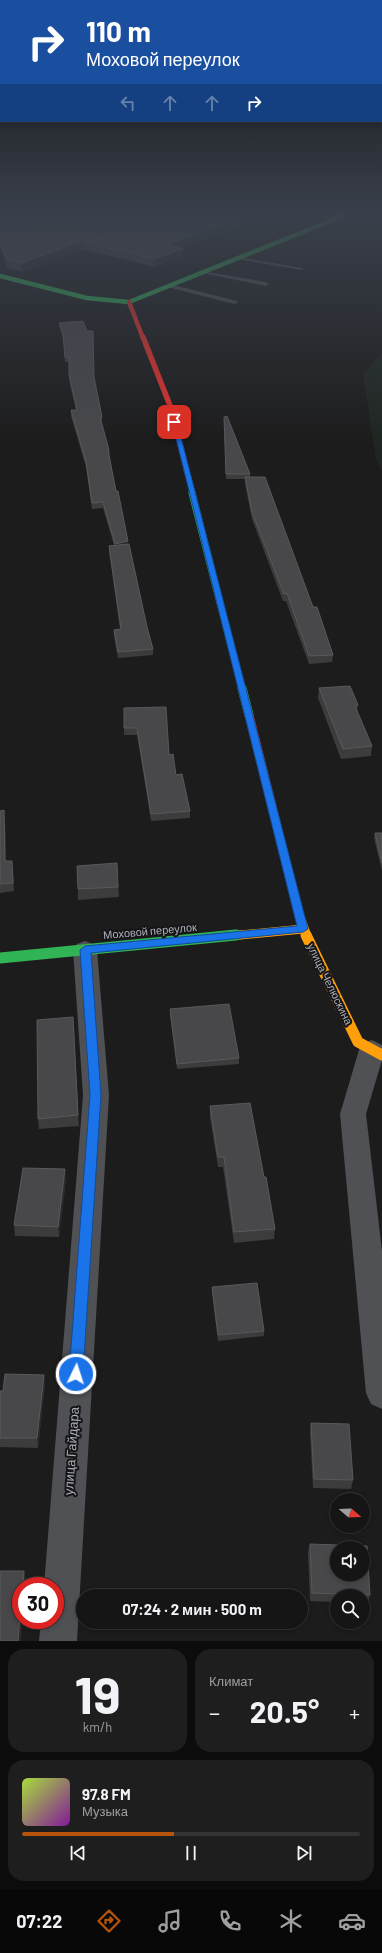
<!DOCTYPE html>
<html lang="ru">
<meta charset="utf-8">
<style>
:root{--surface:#151515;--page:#1e1e1e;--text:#f1f3f6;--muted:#9d9fa0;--line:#343434;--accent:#b45309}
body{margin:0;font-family:Barlow,sans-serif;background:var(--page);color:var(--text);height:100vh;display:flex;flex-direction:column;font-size:15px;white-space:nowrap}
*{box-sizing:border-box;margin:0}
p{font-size:13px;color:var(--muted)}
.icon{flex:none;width:22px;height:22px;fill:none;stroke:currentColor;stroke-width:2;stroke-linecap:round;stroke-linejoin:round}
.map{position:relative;height:1641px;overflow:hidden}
.details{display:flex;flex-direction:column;gap:8px;padding:8px;background:#0c0c0c;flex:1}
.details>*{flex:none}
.guide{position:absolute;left:0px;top:0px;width:382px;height:122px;box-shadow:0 2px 6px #0003,0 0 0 1px var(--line);background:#1a4fa0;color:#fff;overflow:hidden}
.needle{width:26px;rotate:109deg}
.tools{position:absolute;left:330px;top:1493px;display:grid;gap:8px}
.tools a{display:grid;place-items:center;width:40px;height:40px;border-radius:50%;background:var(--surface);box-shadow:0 2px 6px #0003,0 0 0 1px var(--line);font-size:20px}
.speed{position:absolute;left:12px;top:1577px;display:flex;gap:8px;font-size:20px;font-weight:700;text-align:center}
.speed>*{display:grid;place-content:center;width:52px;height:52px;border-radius:50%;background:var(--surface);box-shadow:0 2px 6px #0003,0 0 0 1px var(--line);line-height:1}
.speed .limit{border:6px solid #d22;background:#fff;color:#111}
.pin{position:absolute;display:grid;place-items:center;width:34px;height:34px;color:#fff;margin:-17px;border-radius:8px;box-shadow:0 2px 6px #0006}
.me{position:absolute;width:44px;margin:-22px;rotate:4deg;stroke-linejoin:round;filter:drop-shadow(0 0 3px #0008)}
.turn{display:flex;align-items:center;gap:14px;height:84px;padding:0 20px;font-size:18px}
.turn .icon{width:52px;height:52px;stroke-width:2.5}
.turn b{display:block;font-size:28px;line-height:34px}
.lanes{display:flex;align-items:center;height:38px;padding:0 20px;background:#0003;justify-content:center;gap:20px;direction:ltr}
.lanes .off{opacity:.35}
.big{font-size:30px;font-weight:700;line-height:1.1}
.details .tile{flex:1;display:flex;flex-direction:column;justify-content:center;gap:6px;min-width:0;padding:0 14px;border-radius:16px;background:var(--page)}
.details .dial{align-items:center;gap:0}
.dial b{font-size:52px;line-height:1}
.song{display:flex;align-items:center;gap:12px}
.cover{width:48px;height:48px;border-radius:6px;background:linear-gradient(135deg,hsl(80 70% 55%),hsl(290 70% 35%))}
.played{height:4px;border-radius:2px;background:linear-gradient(90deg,var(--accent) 45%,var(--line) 45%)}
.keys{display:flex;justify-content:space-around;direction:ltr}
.heat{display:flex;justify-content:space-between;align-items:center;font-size:22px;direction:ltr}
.details .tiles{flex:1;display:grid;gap:8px;grid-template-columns:1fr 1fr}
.tile:last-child{grid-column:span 2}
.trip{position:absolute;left:76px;top:1589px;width:232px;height:40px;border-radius:20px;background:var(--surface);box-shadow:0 2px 6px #0003,0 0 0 1px var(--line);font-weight:700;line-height:40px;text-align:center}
.menu{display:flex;height:64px;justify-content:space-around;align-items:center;background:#080808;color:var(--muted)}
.menu .icon{width:28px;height:28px}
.menu .active{color:var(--accent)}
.menu b{font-size:18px;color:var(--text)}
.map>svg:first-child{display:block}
</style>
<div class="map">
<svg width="382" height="1641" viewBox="0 0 382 1641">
<rect width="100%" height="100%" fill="#1c1c1c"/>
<!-- green -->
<polygon fill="#1f2621" points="382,353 382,471 376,460 363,374"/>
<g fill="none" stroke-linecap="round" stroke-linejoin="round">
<!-- lane -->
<g fill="#505155" fill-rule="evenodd">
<polygon points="238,257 302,268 304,269 302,270 236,259"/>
<polygon points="201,271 266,282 269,284 266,286 203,273"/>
<polygon points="169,284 237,301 238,302 235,304 167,287"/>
</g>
<!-- street -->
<g fill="#505155" fill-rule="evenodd">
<polygon points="85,941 93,944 97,950 109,1095 77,1641 39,1641 41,1620 55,1620 55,1586 44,1586 83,1095 73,950 77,944"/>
<polygon points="372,1040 382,1045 382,1060 366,1114 382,1251 382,1409 371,1404 366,1393 340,1114 359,1050 363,1043"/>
</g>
<!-- fast-far4 -->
<polyline stroke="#30b455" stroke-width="4.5" points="0,276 87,298 129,302 345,215"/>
<!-- fast-far3 -->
<polyline stroke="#30b455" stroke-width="5.5" points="186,468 193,494"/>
<!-- fast-far2 -->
<polyline stroke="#30b455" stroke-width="7" points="192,493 242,689"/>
<!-- fast-far1 -->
<g stroke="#30b455" stroke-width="9">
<polyline points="242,688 249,715"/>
<polyline points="226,936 240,935"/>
</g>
<!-- fast -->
<polyline stroke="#30b455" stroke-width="11" points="0,958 236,935"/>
<!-- slow-far1 -->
<g stroke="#ff9f0a" stroke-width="9">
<polyline points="299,914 307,936"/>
<polyline points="240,935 303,929"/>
</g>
<!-- slow -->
<polyline stroke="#ff9f0a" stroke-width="11" points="306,935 358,1042 382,1055"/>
<!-- jam-far2 -->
<polyline stroke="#e5322d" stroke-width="4.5" points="129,302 143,338"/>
<!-- jam-far1 -->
<polyline stroke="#e5322d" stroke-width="5.5" points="143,337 171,408 186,468"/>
<!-- jam -->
<polyline stroke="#e5322d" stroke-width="9" points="249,715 299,914"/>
</g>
<!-- wall -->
<g fill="#3c3c3d" fill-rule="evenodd">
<path d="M0,215H266L181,248L183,257L155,267L82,249L22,272L7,268L0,244ZM53,222L54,226L47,224Z"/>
<polygon points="59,323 94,378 102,417 102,422 101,422 109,450 110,455 109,455 116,491 128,541 128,544 147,627 153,649 153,655 118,658 114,636 114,630 120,629 109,551 109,546 114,545 103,508 92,509 86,467 71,416 71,410 76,410 69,380 69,362 65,362 63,339 60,328"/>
<polygon points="224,421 250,474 250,477 313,607 333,655 332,662 309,664 286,601 283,601 252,519 245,484 245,479 226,479"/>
<polygon points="319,688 358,705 357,711 372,746 371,756 341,759 318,698"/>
<polygon points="124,708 169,755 190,811 190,818 151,821 137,735 124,735"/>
<polygon points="0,811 5,819 6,861 12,861 13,869 14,891 0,893"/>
<polygon points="375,833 382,833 382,871 374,838"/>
<polygon points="117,863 119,897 78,900 78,889"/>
<polygon points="170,1009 239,1058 239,1064 177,1069 170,1015"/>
<polygon points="74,1028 79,1126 39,1129 38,1119"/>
<polygon points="210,1106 275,1229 274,1239 234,1243 223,1167 218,1167 210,1117"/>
<polygon points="66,1179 59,1237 15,1236 14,1225"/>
<polygon points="212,1287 264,1331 264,1336 218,1341 212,1292"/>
<polygon points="45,1384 38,1448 0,1447 0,1391"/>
<polygon points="311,1423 353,1480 351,1489 313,1488 310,1432"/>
<polygon points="310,1544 370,1595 368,1603 363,1603 363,1596 337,1596 337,1602 310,1601 308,1552"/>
</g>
<!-- shaded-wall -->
<g fill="#2a2a2a">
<polygon points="51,215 77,215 53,220 53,222 31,230 30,222"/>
<polygon points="246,215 266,215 168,253 168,245"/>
<polygon points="82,241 82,249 22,272 21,263"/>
<polygon points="183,249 183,257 155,267 154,259"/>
<polygon points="128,541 128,547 115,550 115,544"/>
<polygon points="4,810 5,819 6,870 5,861"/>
<polygon points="12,861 13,869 14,891 13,883"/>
<polygon points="73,1017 74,1028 79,1126 78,1115"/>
<polygon points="65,1169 66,1179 59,1237 58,1227"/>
<polygon points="44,1375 45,1384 38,1448 37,1438"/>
<polygon points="24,1571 26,1579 25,1586 23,1586"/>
<polygon points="21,1604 21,1620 22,1620 21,1641 18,1641"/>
</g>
<!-- building -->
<g fill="#48484b" stroke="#58595c" fill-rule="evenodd">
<polygon points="0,215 51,215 30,222 0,222"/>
<polygon points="69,215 246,215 168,245 183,249 154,259 82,241 21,263 6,259 0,239 0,227 30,227 43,224 120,240 119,235 53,220"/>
<polygon points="83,321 87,331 93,331 94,377 102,417 100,417 109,450 108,450 116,491 118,491 128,541 115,544 103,502 92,503 86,462 71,410 77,410 69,374 69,357 65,357 63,334 59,323"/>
<polygon points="227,416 250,474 226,474 224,417"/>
<polygon points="245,477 265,477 313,607 317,607 333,655 309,656 287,593 284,594 252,512"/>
<polygon points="129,544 147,627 153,649 118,652 114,630 121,629 109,546"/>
<polygon points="350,686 358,705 355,706 372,746 343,749 319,688"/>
<polygon points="166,707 169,755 173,754 176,775 182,774 190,811 151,814 137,728 124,728 124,708"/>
<polygon points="4,810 5,861 12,861 13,883 0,884 0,811"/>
<polygon points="375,833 382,833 382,863 381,859"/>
<polygon points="117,863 118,887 78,889 77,866"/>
<polygon points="229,1004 239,1058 177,1064 170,1009"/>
<polygon points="73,1017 78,1115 38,1119 37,1020"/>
<polygon points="250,1103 264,1177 266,1177 275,1229 234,1232 224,1157 218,1157 210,1106"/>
<polygon points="23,1168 65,1169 58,1227 14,1225"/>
<polygon points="257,1283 264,1331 218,1335 212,1287"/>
<polygon points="5,1374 44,1375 37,1438 0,1438 0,1391 3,1391"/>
<polygon points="311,1423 349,1424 353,1480 314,1479"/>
<path d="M310,1544L367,1546L370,1595L312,1593ZM337,1548H363V1574H337Z"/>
<polygon points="0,1571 24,1571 23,1586 21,1586 21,1604 18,1641 0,1641"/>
</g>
<!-- sky -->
<linearGradient id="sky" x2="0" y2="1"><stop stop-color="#0f0f0f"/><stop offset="0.48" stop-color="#3a404b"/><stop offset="1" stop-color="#3a404b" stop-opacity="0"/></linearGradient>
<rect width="382" height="445" fill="url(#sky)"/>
<!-- route -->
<polygon fill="#1a73e8" stroke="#114b97" points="174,421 177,422 308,929 303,932 91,953 101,1095 83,1374 81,1379 76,1381 71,1379 69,1374 90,1095 80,950 85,946 297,926 172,422"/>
<g text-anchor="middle" stroke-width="4" stroke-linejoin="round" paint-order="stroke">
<!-- street labels -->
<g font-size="11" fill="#aeb1bb" stroke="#161518">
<text transform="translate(150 931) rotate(-5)" y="4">Моховой переулок</text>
<text transform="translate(330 984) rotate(64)" y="4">улица Челюскина</text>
</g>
<!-- near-street labels -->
<g font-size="13" fill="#aeb1bb" stroke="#161518">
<text transform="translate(71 1451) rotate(-86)" y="5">улица Гайдара</text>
</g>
</g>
</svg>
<div class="tools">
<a><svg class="needle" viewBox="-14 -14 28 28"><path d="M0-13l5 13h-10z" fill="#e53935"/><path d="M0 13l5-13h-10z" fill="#9d9fa0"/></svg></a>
<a><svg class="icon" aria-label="sound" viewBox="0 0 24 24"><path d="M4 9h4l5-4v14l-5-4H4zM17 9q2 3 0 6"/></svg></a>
<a><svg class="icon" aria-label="search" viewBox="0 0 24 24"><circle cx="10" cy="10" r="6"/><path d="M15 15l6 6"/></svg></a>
</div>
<div class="speed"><div class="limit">30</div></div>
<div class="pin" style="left:174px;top:422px;background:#d93025"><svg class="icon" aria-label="arrive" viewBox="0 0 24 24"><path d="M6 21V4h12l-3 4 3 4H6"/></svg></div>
<svg class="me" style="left:76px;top:1374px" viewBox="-20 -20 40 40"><circle r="17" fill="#1a73e8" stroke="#fff" stroke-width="3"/><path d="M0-11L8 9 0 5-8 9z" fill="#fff"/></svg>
<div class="trip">07:24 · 2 мин · 500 m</div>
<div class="guide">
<div class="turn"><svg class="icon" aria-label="right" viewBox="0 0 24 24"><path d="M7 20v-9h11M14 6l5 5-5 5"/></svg><div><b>110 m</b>Моховой переулок</div></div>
<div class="lanes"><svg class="icon off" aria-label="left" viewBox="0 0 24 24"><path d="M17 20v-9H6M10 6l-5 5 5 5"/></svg><svg class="icon off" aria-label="ahead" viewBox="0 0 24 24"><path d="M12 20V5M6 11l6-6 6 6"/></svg><svg class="icon off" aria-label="ahead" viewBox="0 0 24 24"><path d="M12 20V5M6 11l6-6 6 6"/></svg><svg class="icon" aria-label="right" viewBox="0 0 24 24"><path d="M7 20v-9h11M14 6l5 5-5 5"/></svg></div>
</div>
</div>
<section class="details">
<div class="tiles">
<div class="tile dial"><b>19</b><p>km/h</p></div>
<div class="tile"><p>Климат</p>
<div class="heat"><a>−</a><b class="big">20.5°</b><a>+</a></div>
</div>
<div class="tile">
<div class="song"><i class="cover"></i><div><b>97.8 FM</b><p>Музыка</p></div></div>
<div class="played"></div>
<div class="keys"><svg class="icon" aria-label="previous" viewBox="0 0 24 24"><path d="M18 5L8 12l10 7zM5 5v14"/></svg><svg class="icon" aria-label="pause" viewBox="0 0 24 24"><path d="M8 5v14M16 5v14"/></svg><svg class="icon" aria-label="next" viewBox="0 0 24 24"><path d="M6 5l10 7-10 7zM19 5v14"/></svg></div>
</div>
</div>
</section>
<nav class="menu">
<b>07:22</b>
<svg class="icon active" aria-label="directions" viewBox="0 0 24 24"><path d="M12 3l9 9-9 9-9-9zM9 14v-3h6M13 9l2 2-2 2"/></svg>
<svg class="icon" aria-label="music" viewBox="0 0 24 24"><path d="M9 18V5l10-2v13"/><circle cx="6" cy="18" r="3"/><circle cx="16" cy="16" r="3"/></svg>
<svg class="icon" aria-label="phone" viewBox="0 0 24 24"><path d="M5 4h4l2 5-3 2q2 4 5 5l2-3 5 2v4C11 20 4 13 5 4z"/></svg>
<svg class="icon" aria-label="climate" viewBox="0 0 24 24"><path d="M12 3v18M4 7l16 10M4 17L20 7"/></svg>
<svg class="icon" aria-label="car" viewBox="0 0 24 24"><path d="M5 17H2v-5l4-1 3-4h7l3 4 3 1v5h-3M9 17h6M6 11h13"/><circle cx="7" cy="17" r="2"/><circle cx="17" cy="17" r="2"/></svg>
</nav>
